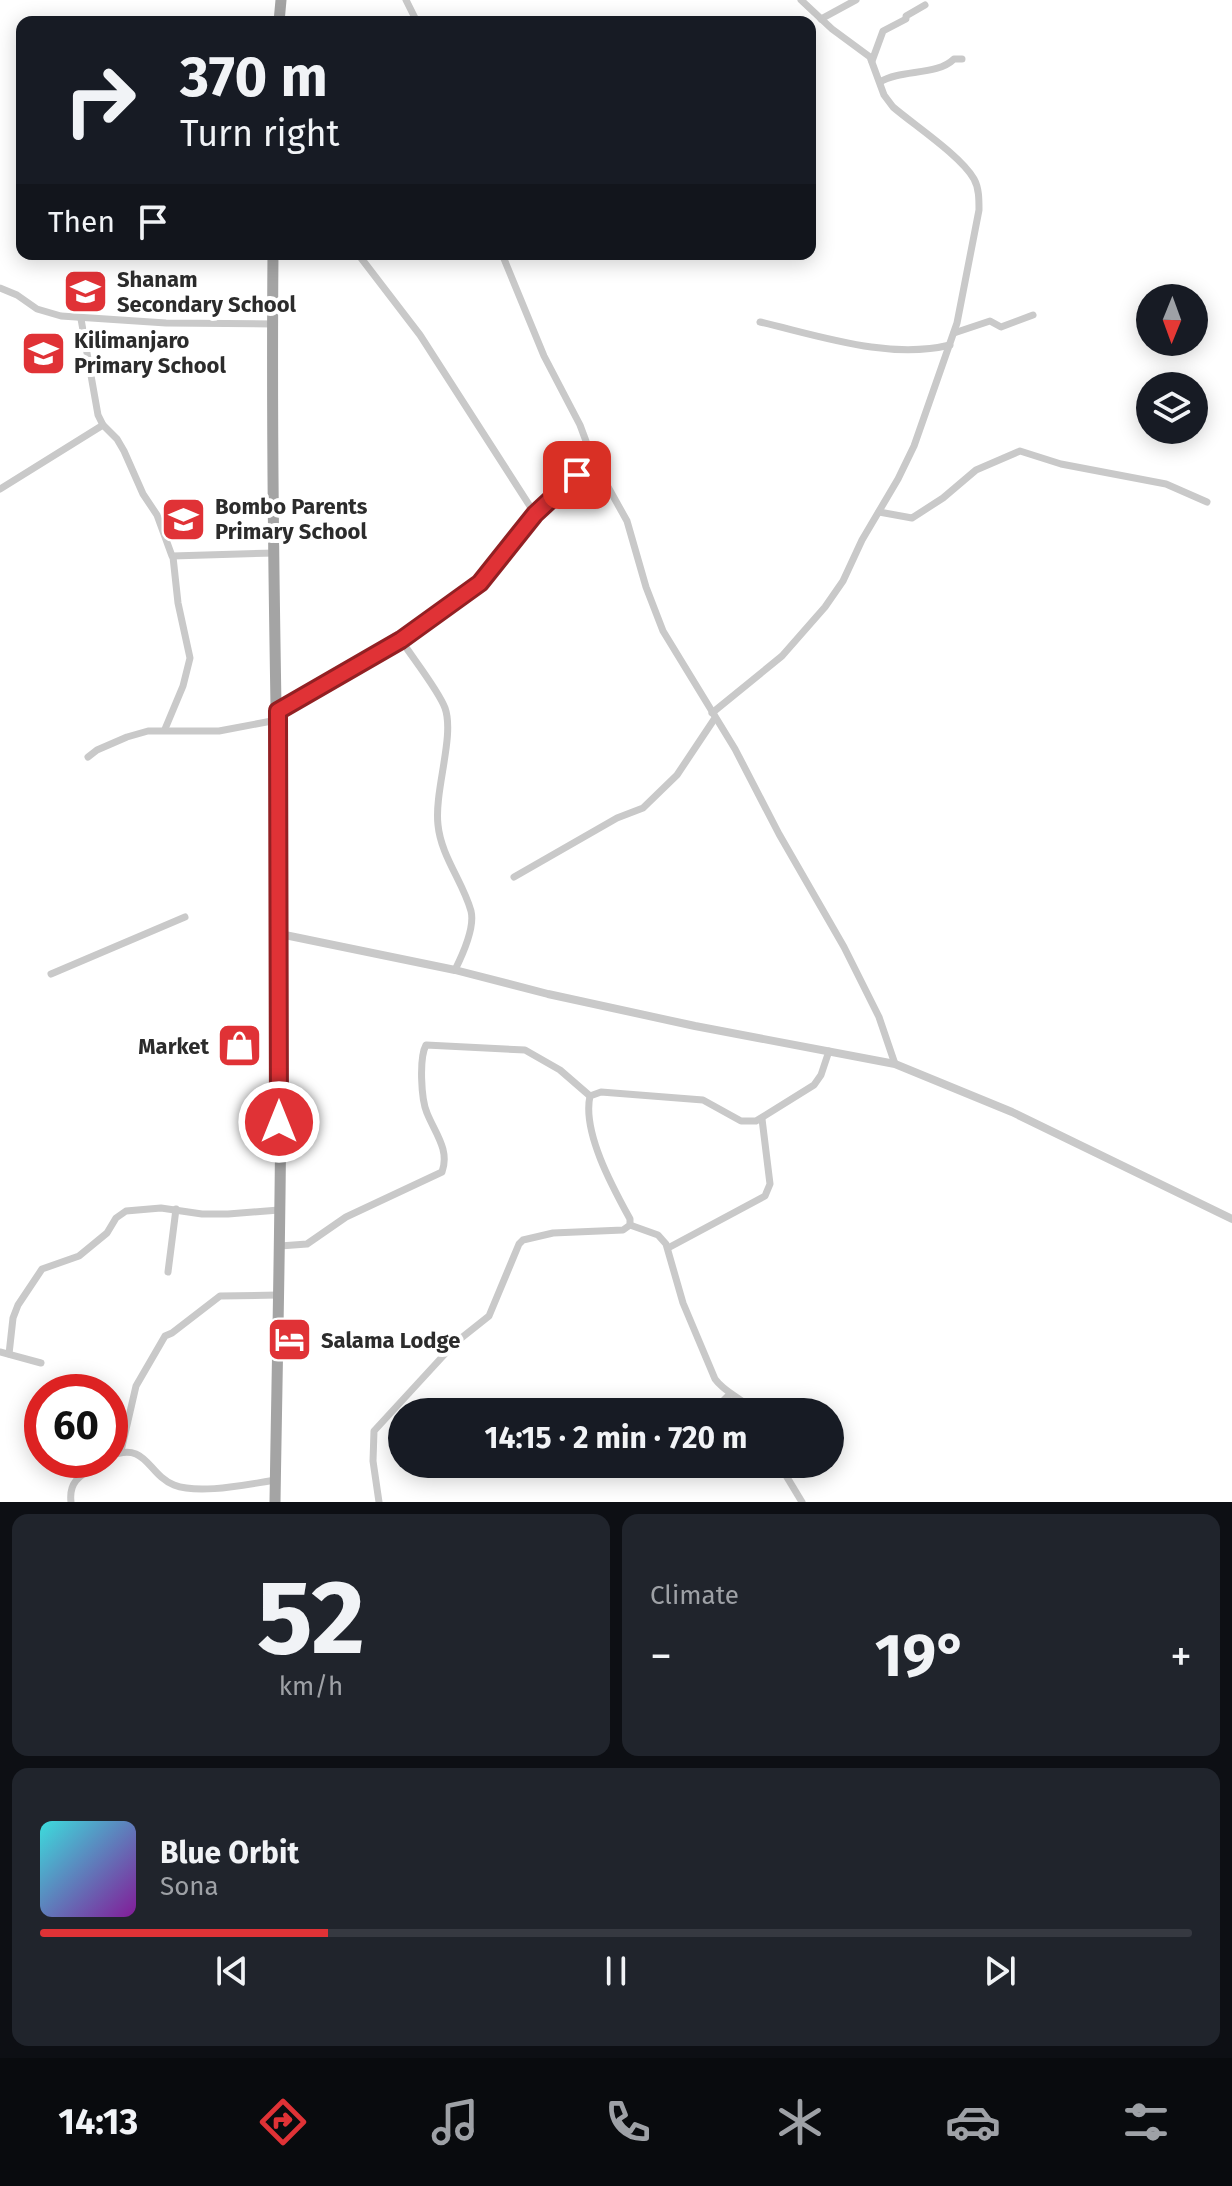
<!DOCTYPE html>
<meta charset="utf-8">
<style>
:root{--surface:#171b24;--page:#20242c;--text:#f1f3f6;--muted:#9ea1a6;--line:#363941;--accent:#e03236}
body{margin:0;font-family:"Fira Sans",sans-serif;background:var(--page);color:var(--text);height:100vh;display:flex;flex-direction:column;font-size:30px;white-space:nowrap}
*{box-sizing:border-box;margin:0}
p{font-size:26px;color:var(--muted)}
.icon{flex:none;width:44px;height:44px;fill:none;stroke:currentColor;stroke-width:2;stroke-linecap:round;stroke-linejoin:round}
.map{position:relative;height:1502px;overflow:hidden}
.details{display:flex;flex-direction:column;gap:12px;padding:12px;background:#0d0f14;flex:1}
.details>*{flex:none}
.top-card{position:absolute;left:16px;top:16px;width:800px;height:244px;border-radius:16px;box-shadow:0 4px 20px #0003;background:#171b24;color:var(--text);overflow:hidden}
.needle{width:52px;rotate:181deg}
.controls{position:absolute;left:1136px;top:284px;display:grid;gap:16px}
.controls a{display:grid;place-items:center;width:72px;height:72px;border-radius:50%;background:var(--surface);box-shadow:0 4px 20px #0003;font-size:40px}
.speed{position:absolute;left:24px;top:1374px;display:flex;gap:16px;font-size:40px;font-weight:700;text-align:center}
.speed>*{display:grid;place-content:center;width:104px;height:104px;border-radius:50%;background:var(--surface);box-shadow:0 4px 20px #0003;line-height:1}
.speed .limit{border:12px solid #d22;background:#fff;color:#111}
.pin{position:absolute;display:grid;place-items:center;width:68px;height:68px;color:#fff;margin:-34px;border-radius:16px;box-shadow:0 4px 12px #0006}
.me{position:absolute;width:88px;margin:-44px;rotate:0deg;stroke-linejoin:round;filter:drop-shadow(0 0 6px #0008)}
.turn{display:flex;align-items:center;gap:28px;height:168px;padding:0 32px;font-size:36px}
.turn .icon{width:104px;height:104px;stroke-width:2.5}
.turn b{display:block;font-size:56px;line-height:68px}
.then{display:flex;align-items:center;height:76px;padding:0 32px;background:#0003;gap:16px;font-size:30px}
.big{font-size:60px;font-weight:700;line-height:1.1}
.details .card{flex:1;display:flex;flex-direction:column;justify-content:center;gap:12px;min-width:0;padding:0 28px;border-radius:16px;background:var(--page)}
.details .dial{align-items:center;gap:0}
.dial b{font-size:104px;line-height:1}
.song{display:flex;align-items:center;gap:24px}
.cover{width:96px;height:96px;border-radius:12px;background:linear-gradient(135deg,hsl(180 70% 55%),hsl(290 70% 35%))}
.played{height:8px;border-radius:4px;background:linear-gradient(90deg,var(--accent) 25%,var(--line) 25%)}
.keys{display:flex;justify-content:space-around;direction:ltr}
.heat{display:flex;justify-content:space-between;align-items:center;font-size:44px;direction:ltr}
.details .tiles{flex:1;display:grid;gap:12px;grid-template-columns:1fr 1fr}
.card:last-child{grid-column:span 2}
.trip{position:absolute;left:388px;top:1398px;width:456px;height:80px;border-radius:40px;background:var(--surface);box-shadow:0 4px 20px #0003;font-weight:700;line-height:80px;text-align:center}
.dock{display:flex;height:128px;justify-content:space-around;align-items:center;background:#090b0e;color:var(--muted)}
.dock .icon{width:56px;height:56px}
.dock .current{color:var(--accent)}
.dock b{font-size:36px;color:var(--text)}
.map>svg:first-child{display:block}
</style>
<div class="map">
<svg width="1232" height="1502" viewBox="0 0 1232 1502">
<rect width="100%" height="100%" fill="#fff"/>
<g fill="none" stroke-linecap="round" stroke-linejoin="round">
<!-- minor -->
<g stroke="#c9c9c9" stroke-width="7">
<polyline points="406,0 417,22"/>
<polyline points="821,19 856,0"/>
<polyline points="872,61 883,31 906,19 906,16 925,5"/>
<path d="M880,82C901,69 937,76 954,59H962"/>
<polyline points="358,254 420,335 535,514"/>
<polyline points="502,254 544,356 580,425 593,460 627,521 646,587 663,631 735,749 779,834 844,947 879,1017 895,1064"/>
<polyline points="0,288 17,295 37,309 61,316 166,323 273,324"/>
<polyline points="81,319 98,415 103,425 117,439 124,451 143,494 157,515 172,556 275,553"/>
<path d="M760,322C820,336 889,360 950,345"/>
<polyline points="954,333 990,321 1001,327 1033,315"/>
<polyline points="0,489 103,425"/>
<polyline points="879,512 912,518 943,498 976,470 1020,451 1061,464 1166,484 1207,502"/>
<path d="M401,640C412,657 439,691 445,708C455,736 434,791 438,825C441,856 463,882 471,911C475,927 462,956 455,970"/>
<polyline points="278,711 401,640 480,583 535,514 593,460"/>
<path d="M712,713L782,656L825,607L843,581L862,540L898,479L914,446L957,323L979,210C979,199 979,188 974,179C961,156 914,125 893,107L884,95L870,57L832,29L801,0"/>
<polyline points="165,729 183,686 190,658 178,603 173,557"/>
<polyline points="88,757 97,750 127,737 148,731 219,731 277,720"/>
<polyline points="514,877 617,818 643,808 677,775 715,718"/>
<polyline points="51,974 185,917"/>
<path d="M630,1225L658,1235L666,1244L683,1303L715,1379C726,1394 743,1398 754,1412"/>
<path d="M280,1246L307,1244L346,1217L442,1172C450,1150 435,1133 427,1113C421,1099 419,1058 426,1045L525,1050L560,1070L590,1096"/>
<polyline points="668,1248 765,1196 770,1184 762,1119"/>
<polyline points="168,1272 176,1209"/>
<polyline points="0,1352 41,1363"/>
<polyline points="9,1354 13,1318 18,1305 42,1269 79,1256 107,1233 116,1218 126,1211 161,1208 202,1214 228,1214 279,1210"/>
<polyline points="712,1412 730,1394"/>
<polyline points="121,1451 136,1386 165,1336 172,1333 220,1296 278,1295"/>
<path d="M110,1456C147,1441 147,1474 174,1485C200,1495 248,1484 276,1480"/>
<polyline points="622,1464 639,1468 649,1464"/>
<polyline points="779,1464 802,1502"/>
<polyline points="603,1465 604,1464"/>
<path d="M71,1502C68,1477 87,1473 104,1460"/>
<path d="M379,1502L373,1461L374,1431L455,1343L489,1316L519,1244L523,1240L553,1233L623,1230L630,1225V1219C613,1188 582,1132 590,1096L601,1092L703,1100L741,1121H756L814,1085L821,1075L829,1051"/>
</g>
<!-- tertiary -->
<polyline stroke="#c9c9c9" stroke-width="8" points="280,934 455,970 548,994 695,1026 895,1064 1012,1112 1232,1219"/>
<!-- primary -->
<g stroke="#a4a4a4" stroke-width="11">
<polyline points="279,22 281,0"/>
<path d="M273,254C271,480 276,706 280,931C283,1121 278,1312 275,1502"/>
</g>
</g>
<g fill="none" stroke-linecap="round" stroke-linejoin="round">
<defs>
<polyline id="route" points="279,1122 278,711 401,640 480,583 535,514 577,475"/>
</defs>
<!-- route casing -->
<use href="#route" stroke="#922023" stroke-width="20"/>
<!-- route -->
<use href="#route" stroke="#e03236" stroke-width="14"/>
</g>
<!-- icons -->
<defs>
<symbol id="school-square" viewBox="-11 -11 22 22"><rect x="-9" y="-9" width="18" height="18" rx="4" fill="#e03236" stroke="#fff"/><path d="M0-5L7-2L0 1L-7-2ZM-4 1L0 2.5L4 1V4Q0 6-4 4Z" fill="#fff"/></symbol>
<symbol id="shop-square" viewBox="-11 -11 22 22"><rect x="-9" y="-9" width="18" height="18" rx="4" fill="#e03236" stroke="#fff"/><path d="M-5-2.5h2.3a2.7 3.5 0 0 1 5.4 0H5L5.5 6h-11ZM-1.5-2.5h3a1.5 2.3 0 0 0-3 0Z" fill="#fff"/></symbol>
<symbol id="hotel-square" viewBox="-11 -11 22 22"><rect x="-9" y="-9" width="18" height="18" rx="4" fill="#e03236" stroke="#fff"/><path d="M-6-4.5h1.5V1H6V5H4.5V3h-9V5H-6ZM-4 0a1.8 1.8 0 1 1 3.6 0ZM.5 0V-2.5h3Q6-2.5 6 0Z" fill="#fff"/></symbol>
</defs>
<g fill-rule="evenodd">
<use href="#school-square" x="60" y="266" width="51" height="51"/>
<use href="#school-square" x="18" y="328" width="51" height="51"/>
<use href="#school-square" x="158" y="494" width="51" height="51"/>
<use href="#shop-square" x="214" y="1020" width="51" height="51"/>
<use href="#hotel-square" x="264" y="1314" width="51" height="51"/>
</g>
<g text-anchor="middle" stroke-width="8" stroke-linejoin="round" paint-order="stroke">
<!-- poi labels -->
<g font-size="22" font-weight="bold" fill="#2c2c2c" stroke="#fff" text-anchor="start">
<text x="117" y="287">Shanam<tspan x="117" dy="25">Secondary School</tspan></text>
<text x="74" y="348">Kilimanjaro<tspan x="74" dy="25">Primary School</tspan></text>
<text x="215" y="514">Bombo Parents<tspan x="215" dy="25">Primary School</tspan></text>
<text x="209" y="1054" text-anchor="end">Market</text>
<text x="321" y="1348">Salama Lodge</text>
</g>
</g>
</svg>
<div class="controls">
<a><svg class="needle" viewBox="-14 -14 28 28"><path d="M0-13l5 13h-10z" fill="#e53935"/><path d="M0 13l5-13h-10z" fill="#9ea1a6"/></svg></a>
<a><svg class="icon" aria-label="layers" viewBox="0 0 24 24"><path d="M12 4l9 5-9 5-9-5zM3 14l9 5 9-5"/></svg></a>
</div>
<div class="speed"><div class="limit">60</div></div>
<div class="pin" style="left:577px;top:475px;background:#d93025"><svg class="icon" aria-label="arrive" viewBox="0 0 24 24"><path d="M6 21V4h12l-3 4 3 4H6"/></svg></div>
<svg class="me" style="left:279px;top:1122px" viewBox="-20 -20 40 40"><circle r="17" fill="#e03236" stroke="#fff" stroke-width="3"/><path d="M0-11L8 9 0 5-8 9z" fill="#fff"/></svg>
<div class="trip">14:15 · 2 min · 720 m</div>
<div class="top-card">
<div class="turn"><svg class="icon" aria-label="right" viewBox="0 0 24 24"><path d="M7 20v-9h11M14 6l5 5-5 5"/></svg><div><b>370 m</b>Turn right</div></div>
<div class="then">Then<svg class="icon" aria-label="arrive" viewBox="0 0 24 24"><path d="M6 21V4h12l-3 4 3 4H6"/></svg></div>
</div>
</div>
<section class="details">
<div class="tiles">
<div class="card dial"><b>52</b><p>km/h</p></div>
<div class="card"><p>Climate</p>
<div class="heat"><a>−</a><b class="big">19°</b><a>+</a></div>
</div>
<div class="card">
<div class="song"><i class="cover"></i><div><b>Blue Orbit</b><p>Sona</p></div></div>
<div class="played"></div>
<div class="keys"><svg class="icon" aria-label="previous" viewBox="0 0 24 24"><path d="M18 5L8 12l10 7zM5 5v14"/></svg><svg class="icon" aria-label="pause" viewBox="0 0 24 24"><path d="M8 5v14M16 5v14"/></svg><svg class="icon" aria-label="next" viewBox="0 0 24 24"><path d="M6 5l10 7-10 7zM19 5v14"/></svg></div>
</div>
</div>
</section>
<nav class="dock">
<b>14:13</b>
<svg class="icon current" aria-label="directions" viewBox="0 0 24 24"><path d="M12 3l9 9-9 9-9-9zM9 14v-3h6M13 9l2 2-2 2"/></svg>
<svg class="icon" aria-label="music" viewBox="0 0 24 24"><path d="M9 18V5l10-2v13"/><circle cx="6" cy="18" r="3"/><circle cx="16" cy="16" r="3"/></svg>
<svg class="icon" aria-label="phone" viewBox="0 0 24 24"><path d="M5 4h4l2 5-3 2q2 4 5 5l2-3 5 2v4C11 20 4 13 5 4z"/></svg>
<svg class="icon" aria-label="climate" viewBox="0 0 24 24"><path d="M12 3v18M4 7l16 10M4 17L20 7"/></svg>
<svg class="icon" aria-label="car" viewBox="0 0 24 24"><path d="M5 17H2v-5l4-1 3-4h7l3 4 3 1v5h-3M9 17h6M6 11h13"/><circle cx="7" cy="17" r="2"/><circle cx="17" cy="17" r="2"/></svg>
<svg class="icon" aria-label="filters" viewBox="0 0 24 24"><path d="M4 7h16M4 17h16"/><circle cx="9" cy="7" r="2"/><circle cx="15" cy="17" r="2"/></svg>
</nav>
